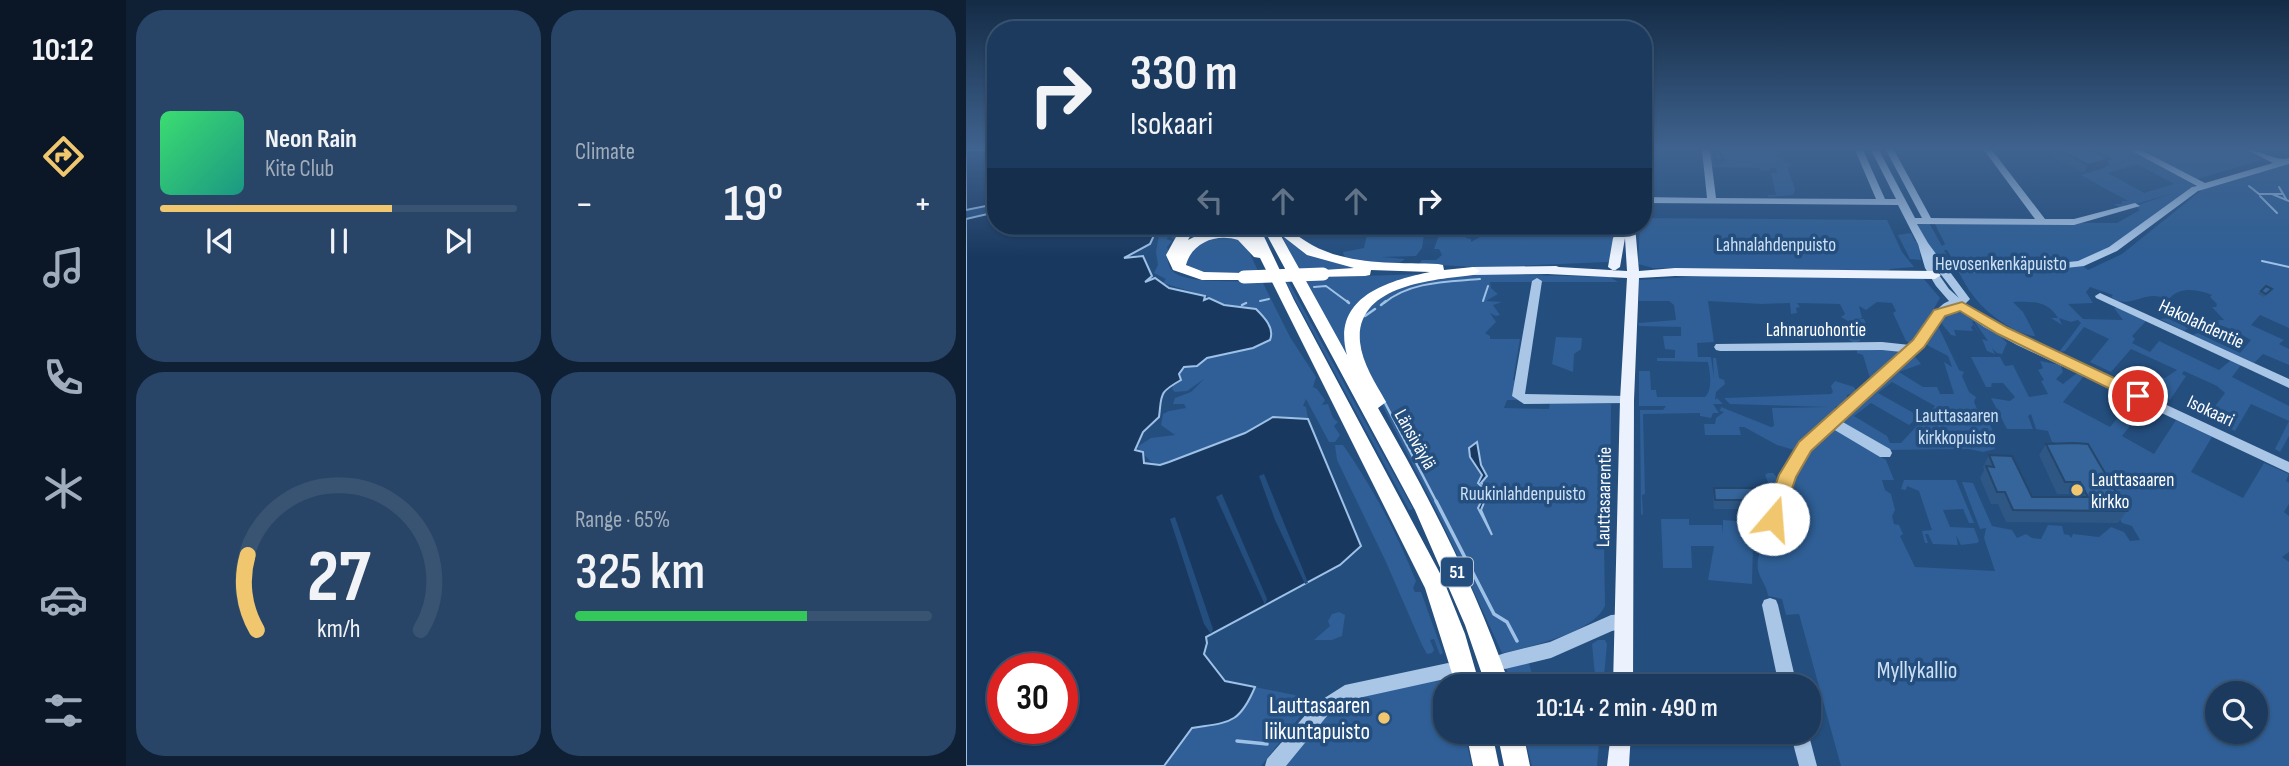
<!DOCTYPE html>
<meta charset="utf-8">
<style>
:root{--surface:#1b3a5e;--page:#284567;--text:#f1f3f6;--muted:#a0adbc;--line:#395473;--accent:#f0c76e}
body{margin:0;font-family:"Sofia Sans Condensed",sans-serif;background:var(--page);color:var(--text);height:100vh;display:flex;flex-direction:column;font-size:26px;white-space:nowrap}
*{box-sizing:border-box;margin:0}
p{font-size:23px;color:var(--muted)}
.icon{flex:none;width:38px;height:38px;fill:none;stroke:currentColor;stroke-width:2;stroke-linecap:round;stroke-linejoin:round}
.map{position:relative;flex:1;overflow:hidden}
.details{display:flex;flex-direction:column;gap:10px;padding:10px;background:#0f2034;width:840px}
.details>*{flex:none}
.banner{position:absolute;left:21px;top:21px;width:665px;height:214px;border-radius:28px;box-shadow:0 2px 5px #0004,0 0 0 2px var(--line);background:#1b3a5e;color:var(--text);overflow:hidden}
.buttons{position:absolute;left:1239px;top:681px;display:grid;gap:14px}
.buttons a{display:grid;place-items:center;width:63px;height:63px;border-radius:50%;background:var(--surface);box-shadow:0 2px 5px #0004,0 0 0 2px var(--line);font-size:35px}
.speed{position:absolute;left:21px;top:653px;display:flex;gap:14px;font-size:35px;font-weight:700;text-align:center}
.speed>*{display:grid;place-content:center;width:91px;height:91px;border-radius:50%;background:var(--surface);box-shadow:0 2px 5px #0004,0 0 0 2px var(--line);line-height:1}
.speed .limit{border:10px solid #d22;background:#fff;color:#111}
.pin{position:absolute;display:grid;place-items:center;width:60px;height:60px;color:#fff;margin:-30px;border:4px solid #fff;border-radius:50%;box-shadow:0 2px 7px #0007}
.me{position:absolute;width:77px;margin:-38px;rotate:18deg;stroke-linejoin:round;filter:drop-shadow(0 0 5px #0008)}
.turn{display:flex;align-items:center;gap:24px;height:147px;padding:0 28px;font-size:32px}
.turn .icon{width:91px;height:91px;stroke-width:2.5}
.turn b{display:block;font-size:49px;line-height:60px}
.lanes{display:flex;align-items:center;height:66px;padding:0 28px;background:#0003;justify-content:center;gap:35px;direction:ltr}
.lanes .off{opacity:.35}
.big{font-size:52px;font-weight:600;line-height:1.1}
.details .card{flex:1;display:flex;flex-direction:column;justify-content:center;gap:10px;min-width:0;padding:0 24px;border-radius:28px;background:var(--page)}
.details .dial{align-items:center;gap:0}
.dial svg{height:182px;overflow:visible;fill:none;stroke:var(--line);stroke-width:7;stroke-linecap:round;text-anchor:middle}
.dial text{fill:var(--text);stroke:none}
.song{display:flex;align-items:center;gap:21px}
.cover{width:84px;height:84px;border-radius:10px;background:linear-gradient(135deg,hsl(140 70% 55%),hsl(170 70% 35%))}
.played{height:7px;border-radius:4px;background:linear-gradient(90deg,var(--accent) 65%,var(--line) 65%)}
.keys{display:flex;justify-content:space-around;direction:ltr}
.heat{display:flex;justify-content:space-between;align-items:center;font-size:38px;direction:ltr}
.charge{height:10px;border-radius:5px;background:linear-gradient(90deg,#34c759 65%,var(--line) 0)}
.details .tiles{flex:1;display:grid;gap:10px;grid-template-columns:repeat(2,1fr)}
.trip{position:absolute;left:467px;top:674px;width:388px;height:70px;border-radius:28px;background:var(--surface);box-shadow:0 2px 5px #0004,0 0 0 2px var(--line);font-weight:600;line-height:70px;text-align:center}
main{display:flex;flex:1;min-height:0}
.tab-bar{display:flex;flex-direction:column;width:126px;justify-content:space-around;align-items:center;background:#0b1726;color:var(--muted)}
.tab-bar .icon{width:49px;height:49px}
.tab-bar .active{color:var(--accent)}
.tab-bar b{font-size:32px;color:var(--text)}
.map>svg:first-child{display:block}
</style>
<main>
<nav class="tab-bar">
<b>10:12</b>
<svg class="icon active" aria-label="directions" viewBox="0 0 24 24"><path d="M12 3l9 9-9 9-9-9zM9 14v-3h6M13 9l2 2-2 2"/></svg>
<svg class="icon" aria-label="music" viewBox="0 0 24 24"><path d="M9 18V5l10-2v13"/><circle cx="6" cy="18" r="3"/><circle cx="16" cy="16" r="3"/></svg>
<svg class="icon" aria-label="phone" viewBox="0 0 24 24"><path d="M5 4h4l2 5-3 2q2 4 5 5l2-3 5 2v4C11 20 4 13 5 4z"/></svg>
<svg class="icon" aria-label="climate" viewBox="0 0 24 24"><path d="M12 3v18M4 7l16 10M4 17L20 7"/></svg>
<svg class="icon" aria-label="car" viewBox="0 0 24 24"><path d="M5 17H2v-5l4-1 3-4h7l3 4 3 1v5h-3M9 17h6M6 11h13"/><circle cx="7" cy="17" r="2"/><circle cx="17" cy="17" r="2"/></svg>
<svg class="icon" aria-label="filters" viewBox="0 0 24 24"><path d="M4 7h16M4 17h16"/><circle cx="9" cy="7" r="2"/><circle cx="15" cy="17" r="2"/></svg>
</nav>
<section class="details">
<div class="tiles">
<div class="card">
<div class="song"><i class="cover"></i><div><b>Neon Rain</b><p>Kite Club</p></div></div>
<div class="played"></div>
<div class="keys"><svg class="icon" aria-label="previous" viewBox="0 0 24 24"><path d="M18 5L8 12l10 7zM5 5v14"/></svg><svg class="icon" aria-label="pause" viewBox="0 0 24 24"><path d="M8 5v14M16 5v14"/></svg><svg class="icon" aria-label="next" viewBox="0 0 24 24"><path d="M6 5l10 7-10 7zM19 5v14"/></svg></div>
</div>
<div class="card"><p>Climate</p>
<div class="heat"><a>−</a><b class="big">19°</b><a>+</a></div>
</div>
<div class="card dial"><svg viewBox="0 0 100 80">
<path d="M14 69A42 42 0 1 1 86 69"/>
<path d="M14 69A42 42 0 0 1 10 36" stroke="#f0c76e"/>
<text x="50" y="56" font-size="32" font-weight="700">27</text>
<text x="50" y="72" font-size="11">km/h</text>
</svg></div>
<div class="card"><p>Range · 65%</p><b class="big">325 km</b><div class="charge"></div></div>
</div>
</section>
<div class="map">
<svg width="1323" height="766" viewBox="0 0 1323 766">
<rect width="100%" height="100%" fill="#244e7e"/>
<!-- green -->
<g fill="#2f5f96" fill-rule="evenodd">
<polygon points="742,150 812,150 815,158 820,160 817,161 827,166 821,167 829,189 827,195 802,197 802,195 810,195 805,173 811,173 810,168 804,168 802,171 794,170 794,168 745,167"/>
<path d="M1115,150H1164L1229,185L1191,215L1116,265L1122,270L1156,254L1237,189L1323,164V328L1294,315L1285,325L1318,340L1313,344L1323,349V365L1297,354L1288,363L1226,335L1232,333L1274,353L1285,340C1264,328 1241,315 1218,331L1194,319L1216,317L1220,321L1258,320L1246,307H1250L1251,304L1244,297L1246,295C1233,290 1215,286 1204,298C1198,298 1192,296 1186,296C1171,297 1159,308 1145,297L1147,295L1124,287L1120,292L1127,303L1102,304L1117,319L1157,320L1148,308L1153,307L1181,320L1166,336L1169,339L1166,343L1184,352L1193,341L1253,370L1265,360L1275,365L1266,377L1323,406V436L1314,452L1309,449L1323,421L1285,404L1269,431L1241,417L1259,393L1251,386L1218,371L1216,374L1220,376L1204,400L1180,389L1193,376L1199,378L1211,370L1165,349L1145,372L1124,362L1143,339L1118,327L1099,351L1093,352L1115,323L1112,320L1105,322L1093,318L1096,325L1085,318H1092C1082,301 1067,301 1047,302L1057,312L1068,333L1069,336C1050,335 1019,313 1006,294C996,281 990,264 981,250H978L982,258L980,260L962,251L954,254L955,260L944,259L932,235L945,233L949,241L953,242L952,246L960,248L951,223H963L976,246L979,244L968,222L1151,223L1174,210L1169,206L1208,193L1163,206L1159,204L1160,206L1155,208L1147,204H1156V201H1162L1115,175L1139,168L1136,164L1143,166L1145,164ZM1171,164L1207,183L1208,184L1178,193L1142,173Z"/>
<polygon points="1173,150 1277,150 1296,160 1231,179"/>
<polygon points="677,218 921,220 936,252 948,267 924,269 921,272 843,269 786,271 784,269 687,268 672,264 674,226 677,226"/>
<path d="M181,226H218L209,239L205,238L207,234L200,239L206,241L201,247C204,253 200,261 204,268C214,286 277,280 296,281L324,337L350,377L347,387L351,389L359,400L356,405L362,404L367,418L372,422L368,426L374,435L369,442H363L340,399L337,406L340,407L342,419L308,416L279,433L193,465L185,462L171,447L185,438L209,435L195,425L197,414L203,411L220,408L218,404H207L209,398L225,392L238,379L221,391L209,392L206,389L208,384L203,387L256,308L243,297L197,283L200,279L188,273L192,265L190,252L193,234Z"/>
<polygon points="403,226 465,226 463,234 458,235 456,248 450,256 416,257 439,259 432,264 384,260 378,256 377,252 398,248"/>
<polygon points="476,226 550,226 535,231 527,229 523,232 514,231 509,235 502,227 500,238 505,239 505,242 514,237 571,235 568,229 561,229 563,226 652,226 646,260 642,262 546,266 544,269 453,264 456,260 470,260 476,255 473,249 468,249"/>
<polygon points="313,230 324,242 400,269 334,272"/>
<path d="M264,236L279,243L293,273C269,274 233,282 218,261L223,249L249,237Z"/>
<polygon points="457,274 398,301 390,373 337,278"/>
<path d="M517,274L644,277L652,282H524L525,288L532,294L520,301L536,302L527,305L534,315L530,316L524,313L530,322L519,333L524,336V339H554L547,380L550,381L547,395L551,400H541L538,408L583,409L584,403L645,404L644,496L638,538L639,606C627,633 563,647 536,653L475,520L405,383L392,352V318L422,290L476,276Z"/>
<path d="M756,275L957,278L974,298L953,335L944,343L940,341L927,313L930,311L926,303L911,302L900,310L893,306L896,318L893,319H898L901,326H895L894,341L888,343L880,338V332L884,327L881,325L882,321L875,317L879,314L874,304L831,303L834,307L830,308L831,313L825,314L824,303L796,304L742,301L748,342L731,343L732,357H745L748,379L747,358H750L753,378L758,380L759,384L750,392L749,400L751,398L757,404H747L753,413H747L745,418L734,416V413L677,414L679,494L676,495L677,515L675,514L674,410H697L700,406H673V371H684L685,390H690L691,397H739C747,389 744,373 742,362L691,361V358H709V350L699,349L697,336H715V327L673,326L672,323L710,320L708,305L703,301H673V280Z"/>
<polygon points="318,279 321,279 447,509 443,510"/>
<polygon points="983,312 998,313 1033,334 1041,343 1036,354 1031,353 1026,348 1029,354 1021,351 1016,339 1022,341 1008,321 1006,322 1015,336 1008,324 1005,327 1007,331 988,330 990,336 985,335 976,324 977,315"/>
<path d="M972,326L993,370L998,372L996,376L1003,392L1010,397L1008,402L1014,416H1020L1030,438L1024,437L1029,449L1017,452L1003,449L919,450L870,422L946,353L955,364L933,372L957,387H971L974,394H988L978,362L986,367L982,356L959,344ZM926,382L969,406L935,443H924L921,436L888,416L905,403L943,425L953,416L912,393Z"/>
<polygon points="590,337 616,338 615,349 608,354 607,372 586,364"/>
<polygon points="891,349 932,349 933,352 912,374 904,378 897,355 891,353"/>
<path d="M1005,357H1034L1039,366L1047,365L1063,397L1082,394L1075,381L1078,380L1072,370L1077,368L1074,361L1095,365L1097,372L1090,379L1097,384L1111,373L1118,376L1097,402L1144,427L1167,400L1179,407L1156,436L1188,454L1210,420L1246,437L1225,472L1277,498L1298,463L1323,474L1320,481L1323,483V504L1318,512L1323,516V552L1316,557L1323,562V766H875L833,614L820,615L816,599L802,596C801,586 794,579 792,570C790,555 799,528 812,520L818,523L816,521C832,499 823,479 835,458C842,445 859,438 868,428L920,460L928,480H916L919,490L925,494L929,510L926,516L928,524L933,525L937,534L934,536L949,567L1029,571L1018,538L1020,528L1014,529L996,482L1007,483L1026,526L1046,530L1051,538L1060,534L1066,538L1075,539L1082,525L1096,526L1098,534L1103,535L1105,538L1107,534L1133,537L1145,527L1158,532L1164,541L1174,540L1166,526L1156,523L1113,448L1086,442L1082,431L1070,429L1065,414L1062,416L1067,429H1041L1025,398L1044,401L1049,397L1037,383H1026L1025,387H1020ZM1251,693H1290V732H1251Z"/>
<polygon points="869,381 888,387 891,392 881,395 881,402 869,407 869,414 842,433 828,450 811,445 778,427 773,427 775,435 739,435 738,424 749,424 750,418 758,412 754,411 755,407 805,427 808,426 806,408 862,407 764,404 758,398 865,394 867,392 865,386"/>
<path d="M369,445H377C407,488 430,531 450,581L447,588L449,592H455L477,653L474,655L468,639L464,640L468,650L466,653L461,654L456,645L420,562L371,460Z"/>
<polygon points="802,473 807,473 812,479 806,493 804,505 798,505 800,519 795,521 787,516 774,516 774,509 793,508 794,496 800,494 798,485 802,482 799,475"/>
<polygon points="938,480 990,480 1008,523 1003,523 997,509 977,510 984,527 1008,528 1013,541 1011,543 995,545 990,535 992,545 967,544 962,534 959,534 962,543 959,543 956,531 966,530 953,491 941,486 940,490 935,489"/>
<polygon points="695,519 723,519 723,525 756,525 757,534 757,520 796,523 787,546 786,584 742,580 748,546 725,546 726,568 697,568"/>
<polygon points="373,612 379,615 376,636 366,640 348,640 364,626 362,621 366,614"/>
<polygon points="632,640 639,640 641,644 637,686 630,686 626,644"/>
<polygon points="563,663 569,686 545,686 540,667"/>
<path d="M484,678L486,686H480V732H498L506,766H315C327,752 338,732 353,721C392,691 437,687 484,678Z"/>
<polygon points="259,681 348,699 295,766 133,766"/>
<polygon points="557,732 634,732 631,766 566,766"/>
</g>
<!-- water -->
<g fill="#19385f" stroke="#9ec1e7" stroke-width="2" fill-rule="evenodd">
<polygon points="0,150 30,150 30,204 0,210"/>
<path d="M30,212V226H108L129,236L182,227L190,231L184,244L158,258L177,256L186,276L179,282L189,278L203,288L239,296L238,300L243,298L258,305L290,309C298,317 309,328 304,340L287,348L241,358L231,366L218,367L213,374L215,380C192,393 196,394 193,417L177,432L169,450L177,452L178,463L194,465L203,462L279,433L307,417L342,419L395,546L374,565L240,637L241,643L238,654L259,681L289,687C273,725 263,722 226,728L198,766H0V219ZM37,668H96V728H37Z"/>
<polygon points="511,442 515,465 521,476 515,483 522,489 515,495 520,498 515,510 526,535 512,508 515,502 511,494 518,489 512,483 516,475 504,457 503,448"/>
</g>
<!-- pier -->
<g fill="#244e7e">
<polygon points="298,474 337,570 342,583 339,584 309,520 293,476"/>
<polygon points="256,494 301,599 299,605 250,497"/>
<polygon points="209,517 247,629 245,634 238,624 204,519"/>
</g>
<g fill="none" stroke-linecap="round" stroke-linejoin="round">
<!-- stream-far2 -->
<g stroke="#9ec1e7" stroke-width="2">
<polyline points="1283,186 1293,194"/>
<polyline points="1313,187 1320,199"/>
<polyline points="1293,194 1317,194"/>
<polyline points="1306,194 1323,201"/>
<polyline points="1294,196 1311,213"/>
<polyline points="199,231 212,226"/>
<polyline points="1296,261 1323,267"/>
<polyline points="348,287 360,286 383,303"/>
<polyline points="294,301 303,299"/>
<polyline points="517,301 522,286"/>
<path d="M418,303C445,281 481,282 514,279"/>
</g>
<!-- stream-far1 -->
<g stroke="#9ec1e7" stroke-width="2.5">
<polyline points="381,301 383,303"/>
<polyline points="276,305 280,303"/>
<polyline points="415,305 420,301"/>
<polyline points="399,316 409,309"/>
<polyline points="418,401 471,503"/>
</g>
<!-- stream -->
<g stroke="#9ec1e7" stroke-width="3.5">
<polyline points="470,501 528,614 541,622 551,641"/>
<polyline points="271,741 301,744"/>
</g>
<!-- minor -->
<g fill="#aac6e6" fill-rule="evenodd">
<path d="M736,150H744L750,198L910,199L889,150H897L919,199H930L905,150H913L949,218H956L920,150H928L965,218L1069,219L1018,150H1026L1079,219H1108L1169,203L1174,206L1108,225L951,224L962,243L979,266L1054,267L1112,261L1143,247L1226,187L1231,186L1164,150H1175L1239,183L1307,163L1281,150C1297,150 1309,162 1323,158V164L1232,191L1151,251L1118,266L1054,273L984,272L1004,299L999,304L1026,322L1059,339L1323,462V473L1051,345L1018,327L989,307L983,308L960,343L875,421L924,449L926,453L924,457H914L867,429L844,451L829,476L812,523L807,525L802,523L800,519L817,471L834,443L860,418L864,417L936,352L916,350L754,351L750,350L748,347L750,344L916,342L944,345C957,333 968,306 983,301L970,286L959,268L952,244L932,205L677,203V197L741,198ZM971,272H973L993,298L983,289Z"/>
<polygon points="571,278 576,281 559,394 661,396 667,400 665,403 558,404 546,396 566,281"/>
<polygon points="1134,293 1323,379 1323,388 1130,298 1129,296"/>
<polygon points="804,598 810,600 812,605 831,686 813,686 796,605 798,600"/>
<polygon points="658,614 664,617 666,622 664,627 646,631 585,658 539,669 533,667 530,661 533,655 539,653 584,642 645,615"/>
<polygon points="482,663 488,665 491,671 488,677 388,699 361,716 320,766 299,766 301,759 349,704 379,685"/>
<polygon points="824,732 842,732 851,766 833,766"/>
</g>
<!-- major -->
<g fill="#ebf2fd" fill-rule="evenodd">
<polygon points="657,226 669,226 673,271 709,268 969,271 975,275 969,279 709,276 673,278 668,400 667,686 647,686 654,400 661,278 582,274 507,275 501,271 507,267 590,266 593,267 661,271 659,238 654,267 648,271 642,267 647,238"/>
<polygon points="645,732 665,732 663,766 641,766"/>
</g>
<!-- highway -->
<g fill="#fff" fill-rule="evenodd">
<path d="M216,226H230L222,240C242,229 262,227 283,235L279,226H293L328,300L477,579L499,634L514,686H490L459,588L294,258L288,257L272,240C251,233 226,242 220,265L238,272L278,273L283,274L285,277L283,280H236L207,270L200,255Z"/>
<path d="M296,226H321C361,267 419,262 472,264L477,265L478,270L507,267L514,271L507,275C466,280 389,285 394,342C396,363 410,384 420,402L412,408C464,498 510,588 544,686H520L499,625L449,510ZM314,234L341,255L388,268L357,270L350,274L352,277L399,276L404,275L405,270L464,272C420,281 365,298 381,355Z"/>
<polygon points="500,732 526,732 533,766 507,766"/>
<polygon points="531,732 557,732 564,766 538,766"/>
</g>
<!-- highway-bridge -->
<polyline stroke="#fff" stroke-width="13" points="278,277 357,274"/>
</g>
<!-- wall -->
<g fill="#2e5785">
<polygon points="748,150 758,160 758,164 748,165"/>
<polygon points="1089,150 1126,150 1140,167 1118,173 1087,156"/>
<polygon points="1306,289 1298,297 1292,294 1295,291"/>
<polygon points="1080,444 1161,511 1152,523 1040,522 1032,504 1025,504 1014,478 1018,470 1017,467 1023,455 1066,497 1108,497 1106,494 1091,494 1073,455"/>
<polygon points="748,488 795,500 794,509 748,509 747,497"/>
</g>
<!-- shaded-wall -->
<polygon fill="#25476c" points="1143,159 1140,167 1118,173 1122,165"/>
<!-- building -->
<g fill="#35659b" stroke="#25476c" stroke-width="2">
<polygon points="748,150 752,150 758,160 749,160"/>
<polygon points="1094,150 1126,150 1143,159 1122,165"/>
<polygon points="1300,286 1306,289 1300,294 1295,291"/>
<polygon points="1108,443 1122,444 1161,511 1047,510 1039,492 1031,492 1020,466 1028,467 1023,455 1046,456 1066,497 1122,497 1114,482 1099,482 1080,444"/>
<polygon points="748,488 794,488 795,500 749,500"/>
</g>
<!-- sky -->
<linearGradient id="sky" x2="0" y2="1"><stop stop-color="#142b45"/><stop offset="0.58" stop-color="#3f638f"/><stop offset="1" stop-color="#3f638f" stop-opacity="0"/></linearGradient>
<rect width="1323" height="257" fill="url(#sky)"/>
<!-- route -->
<polygon fill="#f0c76e" stroke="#9c8148" stroke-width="2" points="996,302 1042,328 1178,392 1181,396 1178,400 1167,400 1032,334 994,311 979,316 958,347 845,451 830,477 814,524 807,527 800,524 798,519 813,475 833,442 947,340 968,310"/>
<!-- markers -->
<g fill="#f0c76e" stroke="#244e7e" stroke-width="2.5">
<circle cx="1111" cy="490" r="7"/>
<circle cx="418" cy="718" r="7"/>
</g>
<g text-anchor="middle" stroke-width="7" stroke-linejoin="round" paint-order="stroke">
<!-- shield labels -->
<rect fill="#244e7e" stroke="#bdcad8" stroke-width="2" x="475" y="557.5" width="32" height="29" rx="5"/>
<g font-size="18" font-weight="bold" fill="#fff">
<text x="491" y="578">51</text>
</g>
<!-- park labels -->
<g font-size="19" fill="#cde0f5" stroke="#244e7e">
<text x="810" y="251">Lahnalahdenpuisto</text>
<text x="1035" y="270">Hevosenkenkäpuisto</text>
<text x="991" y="422">Lauttasaaren<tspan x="991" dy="22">kirkkopuisto</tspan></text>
<text x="557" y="500">Ruukinlahdenpuisto</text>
</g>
<!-- street labels -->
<g font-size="19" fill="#fff" stroke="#244e7e">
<text transform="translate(1236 323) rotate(25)" y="7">Hakolahdentie</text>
<text x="850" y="336">Lahnaruohontie</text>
<text transform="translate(1245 410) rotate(25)" y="7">Isokaari</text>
<text transform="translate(450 439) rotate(61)" y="7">Länsiväylä</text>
<text transform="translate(637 497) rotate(-89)" y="7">Lauttasaarentie</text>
</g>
<!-- poi labels -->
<g font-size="19" fill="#fff" stroke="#244e7e" text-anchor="start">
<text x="1125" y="486">Lauttasaaren<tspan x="1125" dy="22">kirkko</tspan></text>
</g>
<!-- near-park labels -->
<g font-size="23" fill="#cde0f5" stroke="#244e7e">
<text x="951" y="678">Myllykallio</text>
</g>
<!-- near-poi labels -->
<g font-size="23" fill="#fff" stroke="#244e7e" text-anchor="end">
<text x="404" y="713">Lauttasaaren<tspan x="404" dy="26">liikuntapuisto</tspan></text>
</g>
</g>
</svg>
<div class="buttons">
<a><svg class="icon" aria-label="search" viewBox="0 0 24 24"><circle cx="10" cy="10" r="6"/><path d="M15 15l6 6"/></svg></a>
</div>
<div class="speed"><div class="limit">30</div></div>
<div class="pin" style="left:1172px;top:396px;background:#d93025"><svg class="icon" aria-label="arrive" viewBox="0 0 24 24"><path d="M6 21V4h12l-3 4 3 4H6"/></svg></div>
<svg class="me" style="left:807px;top:519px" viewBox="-20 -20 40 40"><circle r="19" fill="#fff"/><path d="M0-13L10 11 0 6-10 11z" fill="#f0c76e"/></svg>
<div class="trip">10:14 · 2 min · 490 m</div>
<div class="banner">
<div class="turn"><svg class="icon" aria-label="right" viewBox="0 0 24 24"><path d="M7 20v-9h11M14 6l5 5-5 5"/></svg><div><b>330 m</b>Isokaari</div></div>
<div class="lanes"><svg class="icon off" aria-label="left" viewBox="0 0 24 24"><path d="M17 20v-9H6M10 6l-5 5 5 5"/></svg><svg class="icon off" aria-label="ahead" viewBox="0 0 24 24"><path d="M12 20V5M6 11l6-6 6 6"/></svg><svg class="icon off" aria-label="ahead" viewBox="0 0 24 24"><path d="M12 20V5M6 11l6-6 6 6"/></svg><svg class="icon" aria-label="right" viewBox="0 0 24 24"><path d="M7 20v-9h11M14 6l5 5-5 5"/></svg></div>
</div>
</div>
</main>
